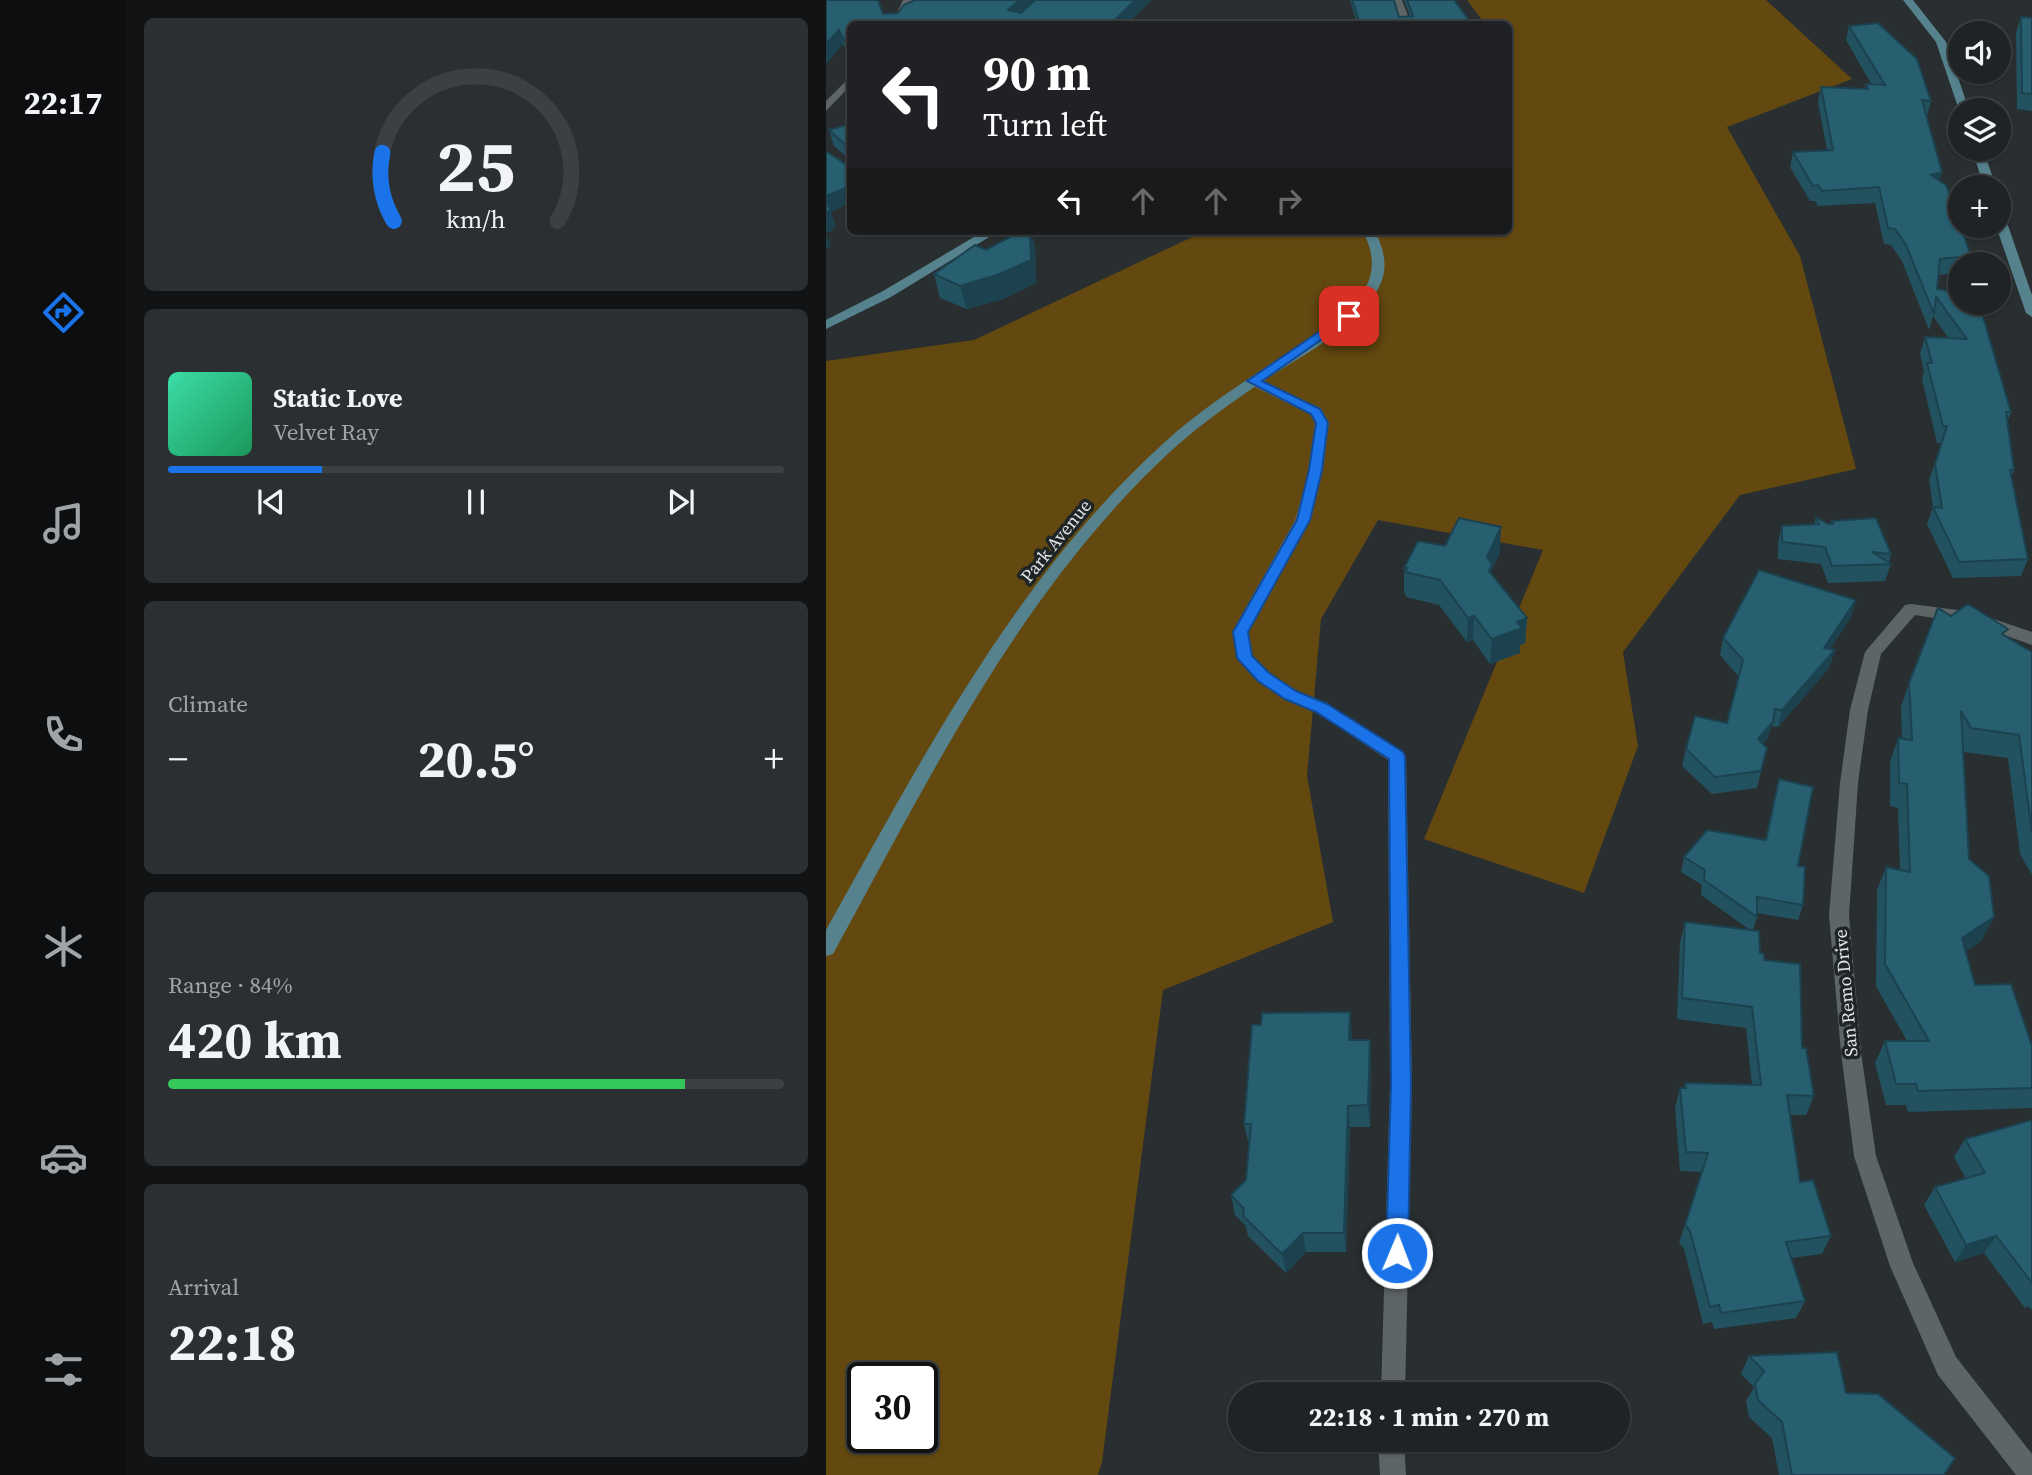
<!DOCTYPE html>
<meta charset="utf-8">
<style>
:root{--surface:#1f2325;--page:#2c2f32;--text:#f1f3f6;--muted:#a1a4a7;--line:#3c4042;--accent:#1a73e8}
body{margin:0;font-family:"Source Serif 4",serif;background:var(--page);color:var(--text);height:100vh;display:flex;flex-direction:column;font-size:26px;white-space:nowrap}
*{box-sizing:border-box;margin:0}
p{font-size:23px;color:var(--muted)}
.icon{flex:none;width:38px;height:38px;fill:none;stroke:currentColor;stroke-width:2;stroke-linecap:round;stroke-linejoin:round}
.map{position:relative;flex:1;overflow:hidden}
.side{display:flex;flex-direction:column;gap:18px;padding:18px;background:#111314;width:700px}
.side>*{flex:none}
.banner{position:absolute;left:21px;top:21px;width:665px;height:214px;border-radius:10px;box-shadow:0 2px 5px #0004,0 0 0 2px var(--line);background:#202124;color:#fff;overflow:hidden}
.tools{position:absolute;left:1122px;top:21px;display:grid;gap:14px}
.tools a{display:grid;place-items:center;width:63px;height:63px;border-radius:50%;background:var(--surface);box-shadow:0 2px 5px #0004,0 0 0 2px var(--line);font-size:35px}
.speed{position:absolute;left:21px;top:1362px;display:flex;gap:14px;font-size:35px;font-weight:700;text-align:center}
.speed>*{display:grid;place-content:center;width:91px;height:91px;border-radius:50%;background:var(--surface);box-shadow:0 2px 5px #0004,0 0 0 2px var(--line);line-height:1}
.speed .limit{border:4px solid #111;border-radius:10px;background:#fff;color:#111}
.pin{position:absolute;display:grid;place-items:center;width:60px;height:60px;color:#fff;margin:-30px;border-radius:14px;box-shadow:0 4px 10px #0006}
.me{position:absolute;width:77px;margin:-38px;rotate:1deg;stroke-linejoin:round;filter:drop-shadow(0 0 5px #0008)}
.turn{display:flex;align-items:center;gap:24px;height:147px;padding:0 21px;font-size:32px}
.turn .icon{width:91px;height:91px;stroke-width:2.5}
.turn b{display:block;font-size:49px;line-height:60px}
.lanes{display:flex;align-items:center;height:66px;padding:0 21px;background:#0003;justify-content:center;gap:35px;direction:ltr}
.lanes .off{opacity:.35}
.big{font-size:52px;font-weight:700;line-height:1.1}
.side .card{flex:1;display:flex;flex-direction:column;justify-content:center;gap:10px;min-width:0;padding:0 24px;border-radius:10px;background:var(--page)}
.side .dial{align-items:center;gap:0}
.dial svg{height:182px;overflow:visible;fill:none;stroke:var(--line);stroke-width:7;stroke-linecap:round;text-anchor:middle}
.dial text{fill:var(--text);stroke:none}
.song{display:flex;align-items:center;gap:21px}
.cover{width:84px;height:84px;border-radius:10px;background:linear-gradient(135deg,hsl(160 70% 55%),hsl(150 70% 35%))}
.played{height:7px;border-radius:4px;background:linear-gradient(90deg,var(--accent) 25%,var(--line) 25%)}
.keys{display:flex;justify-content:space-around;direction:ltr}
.heat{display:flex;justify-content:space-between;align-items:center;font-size:38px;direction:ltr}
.charge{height:10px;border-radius:5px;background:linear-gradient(90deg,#34c759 84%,var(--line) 0)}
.trip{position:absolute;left:402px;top:1382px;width:402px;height:70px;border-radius:35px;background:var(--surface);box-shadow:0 2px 5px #0004,0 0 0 2px var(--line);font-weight:700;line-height:70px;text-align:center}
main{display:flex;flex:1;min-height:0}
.menu{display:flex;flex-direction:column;width:126px;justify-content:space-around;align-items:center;background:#0c0e0f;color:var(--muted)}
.menu .icon{width:49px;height:49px}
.menu .active{color:var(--accent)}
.menu b{font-size:32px;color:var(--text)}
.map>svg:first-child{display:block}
</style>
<main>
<nav class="menu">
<b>22:17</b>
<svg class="icon active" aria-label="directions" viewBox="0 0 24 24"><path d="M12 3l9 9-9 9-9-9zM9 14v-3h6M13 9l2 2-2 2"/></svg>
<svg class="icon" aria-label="music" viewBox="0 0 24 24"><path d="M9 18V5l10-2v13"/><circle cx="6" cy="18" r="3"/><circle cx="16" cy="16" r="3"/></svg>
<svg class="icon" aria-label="phone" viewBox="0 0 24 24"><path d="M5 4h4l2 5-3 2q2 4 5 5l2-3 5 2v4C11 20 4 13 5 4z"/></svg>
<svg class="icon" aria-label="climate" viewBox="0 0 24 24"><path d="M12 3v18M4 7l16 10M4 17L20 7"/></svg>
<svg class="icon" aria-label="car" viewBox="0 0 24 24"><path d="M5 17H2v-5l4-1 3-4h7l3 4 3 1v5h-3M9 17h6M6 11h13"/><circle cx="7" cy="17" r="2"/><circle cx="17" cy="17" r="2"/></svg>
<svg class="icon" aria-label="filters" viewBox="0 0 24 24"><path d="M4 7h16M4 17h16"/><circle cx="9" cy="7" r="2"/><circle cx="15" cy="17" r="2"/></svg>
</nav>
<section class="side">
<div class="card dial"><svg viewBox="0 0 100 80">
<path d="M14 69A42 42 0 1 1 86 69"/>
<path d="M14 69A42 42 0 0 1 9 39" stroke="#1a73e8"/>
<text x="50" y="56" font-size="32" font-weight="700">25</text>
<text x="50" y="72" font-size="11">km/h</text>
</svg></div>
<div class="card">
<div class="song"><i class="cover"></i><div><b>Static Love</b><p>Velvet Ray</p></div></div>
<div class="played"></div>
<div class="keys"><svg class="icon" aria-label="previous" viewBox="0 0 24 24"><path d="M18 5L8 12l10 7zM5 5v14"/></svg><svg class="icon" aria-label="pause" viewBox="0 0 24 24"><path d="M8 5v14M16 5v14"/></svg><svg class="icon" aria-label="next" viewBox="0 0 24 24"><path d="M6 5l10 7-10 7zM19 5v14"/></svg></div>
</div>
<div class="card"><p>Climate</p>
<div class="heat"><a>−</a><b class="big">20.5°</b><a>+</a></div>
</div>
<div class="card"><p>Range · 84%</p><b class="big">420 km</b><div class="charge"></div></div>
<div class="card"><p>Arrival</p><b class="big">22:18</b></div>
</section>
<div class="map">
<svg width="1206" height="1475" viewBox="0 0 1206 1475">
<rect width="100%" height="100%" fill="#292f31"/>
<!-- green -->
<path fill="#634810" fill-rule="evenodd" d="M641,0H940L1026,79L901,127L974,256L1030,469L914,495L797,652L812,746L758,893L598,839L717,550L552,520L495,619L481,776L507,922L337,990L276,1462L272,1475H0V361L148,340L379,231H682V24H659ZM37,1377H96V1437H37Z"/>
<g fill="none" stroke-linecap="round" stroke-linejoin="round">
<!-- lane -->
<polygon fill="#5e6567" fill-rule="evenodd" points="427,377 495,408 503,423 497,470 485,520 422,632 427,656 444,673 470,691 502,704 577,752 580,757 577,762 565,762 490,712 458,699 432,681 411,658 406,632 469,520 483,470 489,423 484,414 422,384 420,381"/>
<!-- street -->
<g fill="#5e6567" fill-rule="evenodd">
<polygon points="77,0 87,0 76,24 66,24"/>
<polygon points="566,0 576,0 585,24 575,24"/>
<polygon points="24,77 24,86 0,111 0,101"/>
<polygon points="1085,604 1147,612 1206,632 1206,645 1147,624 1089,615 1055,654 1042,710 1032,783 1023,915 1035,1052 1050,1156 1087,1263 1130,1357 1206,1454 1206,1475 1190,1475 1112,1375 1064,1266 1028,1156 1015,1052 1003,915 1014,783 1024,710 1039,652 1079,605"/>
<polygon points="571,750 577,752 580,757 586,1085 579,1395 555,1395 564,1085 562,757 565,752"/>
<polygon points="552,1440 578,1440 580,1475 554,1475"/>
</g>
<!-- secondary -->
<g fill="#55828d" fill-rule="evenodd">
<polygon points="1077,0 1087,0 1120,42 1143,110 1133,110 1110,42"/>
<polygon points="1146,149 1157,149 1170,187 1158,187"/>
<polygon points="1172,211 1178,214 1206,295 1206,317 1200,313 1170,226 1172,226"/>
<polygon points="158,231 173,231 65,297 0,329 0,320 57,291"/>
<path d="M537,231H549C558,249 563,268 553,287C531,329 477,354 439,380C407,401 375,424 346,450C196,588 104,777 7,954L0,956V930C97,757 191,575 340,441C374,410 413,385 451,360C481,339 523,320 540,287C550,268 546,249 537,231Z"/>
</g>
</g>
<!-- wall -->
<g fill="#225260">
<polygon points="0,0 57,14 72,13 89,0 325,0 301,24 24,24 24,59 17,44"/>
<polygon points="524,0 568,0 573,17 584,16 578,0 628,0 646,24 531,24"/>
<polygon points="1195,17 1206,18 1206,111 1191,109 1190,33"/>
<polygon points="1023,26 1105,101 1101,116 1113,180 1145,256 1142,264 1134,264 1134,273 1112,275 1111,289 1185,412 1181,423 1188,470 1185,478 1202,559 1195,576 1127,578 1101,524 1107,507 1103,480 1116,443 1111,443 1096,379 1098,371 1094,354 1099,337 1123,339 1107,316 1103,330 1076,261 1065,245 1058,244 1049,203 992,206 989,201 984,201 964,167 967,152 1001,150 992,102 995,87 1039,89 1040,84 1046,85 1020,40"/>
<polygon points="24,124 24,160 8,146 3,130"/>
<polygon points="195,231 205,231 209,249 210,283 177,299 141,309 114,298 108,274 160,250"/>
<polygon points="356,231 388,231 387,233"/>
<polygon points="990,517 1002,524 1005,524 1006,521 1065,554 1063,562 1065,564 1059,581 1002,583 995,564 952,559 952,543 956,526 988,525"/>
<polygon points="619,546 674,552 666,570 665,574 701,618 699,643 694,645 694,653 664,664 647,640 641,642 613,605 580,597 579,593 578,592 578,568"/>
<polygon points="1030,600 1025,617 1004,649 1004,667 952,727 945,726 942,738 937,744 935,771 931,788 886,794 856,766 860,749 901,723 913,677 894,655 897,638"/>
<polygon points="1125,616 1179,635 1206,652 1206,875 1194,854 1182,758 1137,752 1143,859 1156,940 1140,951 1149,985 1206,1046 1206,1108 1082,1112 1080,1105 1060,1105 1049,1063 1059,1041 1081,1041 1050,986 1051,890 1060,867 1074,870 1072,808 1064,806 1064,762 1072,738 1076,739 1075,707 1083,683"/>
<polygon points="953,779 972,866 977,905 972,920 931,913 931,917 927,930 934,953 938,960 976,1048 988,1096 980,1115 964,1115 974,1182 1005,1236 996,1254 965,1258 979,1301 970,1318 888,1329 886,1322 877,1324 858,1249 853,1243 876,1172 854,1171 849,1108 854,1088 858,1088 859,1083 926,1085 920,1028 851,1019 854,943 859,922 924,930 875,895 876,885 855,872 858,857 939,840"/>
<polygon points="526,1035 525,1040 544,1040 545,1062 544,1127 524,1127 520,1252 480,1252 460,1273 422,1236 420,1226 409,1215 405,1195 420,1180 423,1145 418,1124"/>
<polygon points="1206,1120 1206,1310 1202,1306 1199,1308 1158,1253 1129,1262 1098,1205 1109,1187 1140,1179 1128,1157 1139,1139"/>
<polygon points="923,1356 1020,1393 1118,1475 953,1475 946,1438 923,1417 920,1401 928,1387 915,1374"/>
</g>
<!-- shaded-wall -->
<g fill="#1b424e">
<polygon points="193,0 209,0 185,24 182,10"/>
<polygon points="309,0 325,0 301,24 285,24"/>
<polygon points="13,30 17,44 0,64 0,44"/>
<polygon points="1116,172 1111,187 1105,175"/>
<polygon points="24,186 24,203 5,212 10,227 6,228 7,231 0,232 0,196"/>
<polygon points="204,231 205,231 209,249 210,283 177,299 141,309 134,286"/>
<polygon points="0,234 5,247 0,248"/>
<polygon points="675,527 674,552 666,570 665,588 661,557"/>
<polygon points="1030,600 1025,617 994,665 998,648"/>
<polygon points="648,616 647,640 641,642 642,618"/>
<polygon points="701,618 699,643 694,645 694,653 664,664 666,639 691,622"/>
<polygon points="1009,650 1004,667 952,727 956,710"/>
<polygon points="947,722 942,738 928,755 932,739"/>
<polygon points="1168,917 1156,940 1126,961 1136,938"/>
<polygon points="524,1012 526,1035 525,1062 523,1040"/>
<polygon points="544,1040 545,1062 544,1127 542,1105"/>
<polygon points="522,1106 524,1127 520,1252 518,1233"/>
<polygon points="477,1233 480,1252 460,1273 456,1254"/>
<polygon points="1170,1236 1158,1253 1129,1262 1140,1245"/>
</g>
<!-- building -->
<g fill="#275f70" stroke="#1b424e" stroke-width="2">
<polygon points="0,0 52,0 57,14 72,13 78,5 89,0 193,0 182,10 195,13 209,0 309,0 285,24 24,24 24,52 13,30 0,44"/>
<polygon points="526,0 568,0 573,17 587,16 581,0 628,0 646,24 525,24 534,24"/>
<polygon points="1195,17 1206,18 1206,94 1196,93"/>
<polygon points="1052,23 1091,59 1105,101 1096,100 1116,172 1105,175 1120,185 1145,256 1114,259 1111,289 1134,293 1134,303 1153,303 1185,412 1180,412 1188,470 1184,470 1202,559 1133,562 1107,507 1116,508 1109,464 1121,426 1117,426 1101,363 1106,363 1099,337 1141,339 1110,297 1108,314 1080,245 1069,229 1062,228 1053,187 996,191 992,185 987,186 967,152 1007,150 995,87 1042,89 1040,84 1059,85 1023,26"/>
<polygon points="24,124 24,149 3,130"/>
<polygon points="0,152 1,152 24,167 24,186 0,196"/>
<polygon points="0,200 5,211 0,212"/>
<polygon points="195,231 204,231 205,260 171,275 134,286 108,274 149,245 160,250"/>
<polygon points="990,517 1002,524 1007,524 1006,521 1050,518 1065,554 1046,552 1065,564 1006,566 999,547 956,542 956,526 993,524"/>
<polygon points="633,518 675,527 661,557 666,564 663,571 701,618 691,622 696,628 666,639 648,616 642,618 614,580 579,572 581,568 578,568 592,541 619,546"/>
<polygon points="933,570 1030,600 998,648 1009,650 956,710 949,709 947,722 932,739 941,748 935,771 889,777 860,749 869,716 901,723 917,660 897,638"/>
<polygon points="1142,604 1182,629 1176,634 1206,652 1206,832 1193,735 1145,728 1135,711 1143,859 1163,876 1168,917 1136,938 1149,985 1185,984 1206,1046 1206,1088 1092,1091 1090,1084 1070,1084 1059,1041 1103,1041 1059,964 1060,867 1084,872 1081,784 1073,783 1072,738 1086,740 1083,683 1112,608 1125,616"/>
<polygon points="953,779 987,787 972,866 979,867 977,905 931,897 931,917 878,880 879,870 858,857 881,830 940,840"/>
<polygon points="859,922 933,931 934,953 938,954 938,960 974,964 976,1048 980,1048 988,1096 961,1095 974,1182 987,1180 1005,1236 960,1242 979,1301 895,1313 893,1305 884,1307 864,1231 859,1225 882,1153 860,1152 854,1088 860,1088 859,1083 935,1085 926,1007 856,998"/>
<polygon points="524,1012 523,1040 544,1040 542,1105 522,1106 518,1233 477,1233 456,1254 417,1216 418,1209 405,1195 420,1180 425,1124 418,1124 426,1025 435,1025 436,1013"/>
<polygon points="1206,1120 1206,1283 1170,1236 1140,1245 1109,1187 1159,1173 1139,1139"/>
<polygon points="1011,1352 1020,1393 1052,1394 1129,1458 1118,1475 966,1475 956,1422 932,1400 929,1384 938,1371 923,1356"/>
</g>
<!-- route -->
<polygon fill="#1a73e8" stroke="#114b97" stroke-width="2" points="519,314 529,316 436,381 494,409 502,423 496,470 484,520 422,632 426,656 443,673 470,691 501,704 577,752 579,757 585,1085 582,1253 578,1260 571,1263 564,1260 560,1253 565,1085 563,759 490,712 459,699 432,681 411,658 407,632 471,520 483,470 490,423 485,414 421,381"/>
<g text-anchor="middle" stroke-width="7" stroke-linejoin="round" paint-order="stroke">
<!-- street labels -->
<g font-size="18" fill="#e1e5e6" stroke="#1f2527">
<text transform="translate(230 541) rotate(-51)" y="6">Park Avenue</text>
<text transform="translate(1020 993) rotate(-95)" y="6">San Remo Drive</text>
</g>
</g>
</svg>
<div class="tools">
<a><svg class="icon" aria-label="sound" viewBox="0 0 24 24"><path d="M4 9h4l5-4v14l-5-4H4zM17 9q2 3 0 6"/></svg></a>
<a><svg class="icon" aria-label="layers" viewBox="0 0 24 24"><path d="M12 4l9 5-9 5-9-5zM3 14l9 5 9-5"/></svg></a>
<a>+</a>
<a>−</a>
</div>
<div class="speed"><div class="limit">30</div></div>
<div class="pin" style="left:523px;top:316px;background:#d93025"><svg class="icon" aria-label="arrive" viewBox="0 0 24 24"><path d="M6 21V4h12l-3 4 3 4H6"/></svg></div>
<svg class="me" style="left:571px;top:1253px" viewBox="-20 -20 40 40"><circle r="17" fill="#1a73e8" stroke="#fff" stroke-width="3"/><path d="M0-11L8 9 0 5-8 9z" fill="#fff"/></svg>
<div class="trip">22:18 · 1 min · 270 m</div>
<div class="banner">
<div class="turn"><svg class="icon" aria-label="left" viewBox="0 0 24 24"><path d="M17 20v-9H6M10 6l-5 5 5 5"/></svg><div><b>90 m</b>Turn left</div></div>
<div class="lanes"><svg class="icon" aria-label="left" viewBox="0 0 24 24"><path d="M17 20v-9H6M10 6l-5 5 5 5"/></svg><svg class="icon off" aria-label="ahead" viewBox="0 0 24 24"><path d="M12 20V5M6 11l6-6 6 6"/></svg><svg class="icon off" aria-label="ahead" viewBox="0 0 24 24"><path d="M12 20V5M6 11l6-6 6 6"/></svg><svg class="icon off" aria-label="right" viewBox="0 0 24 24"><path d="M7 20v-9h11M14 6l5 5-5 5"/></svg></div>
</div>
</div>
</main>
